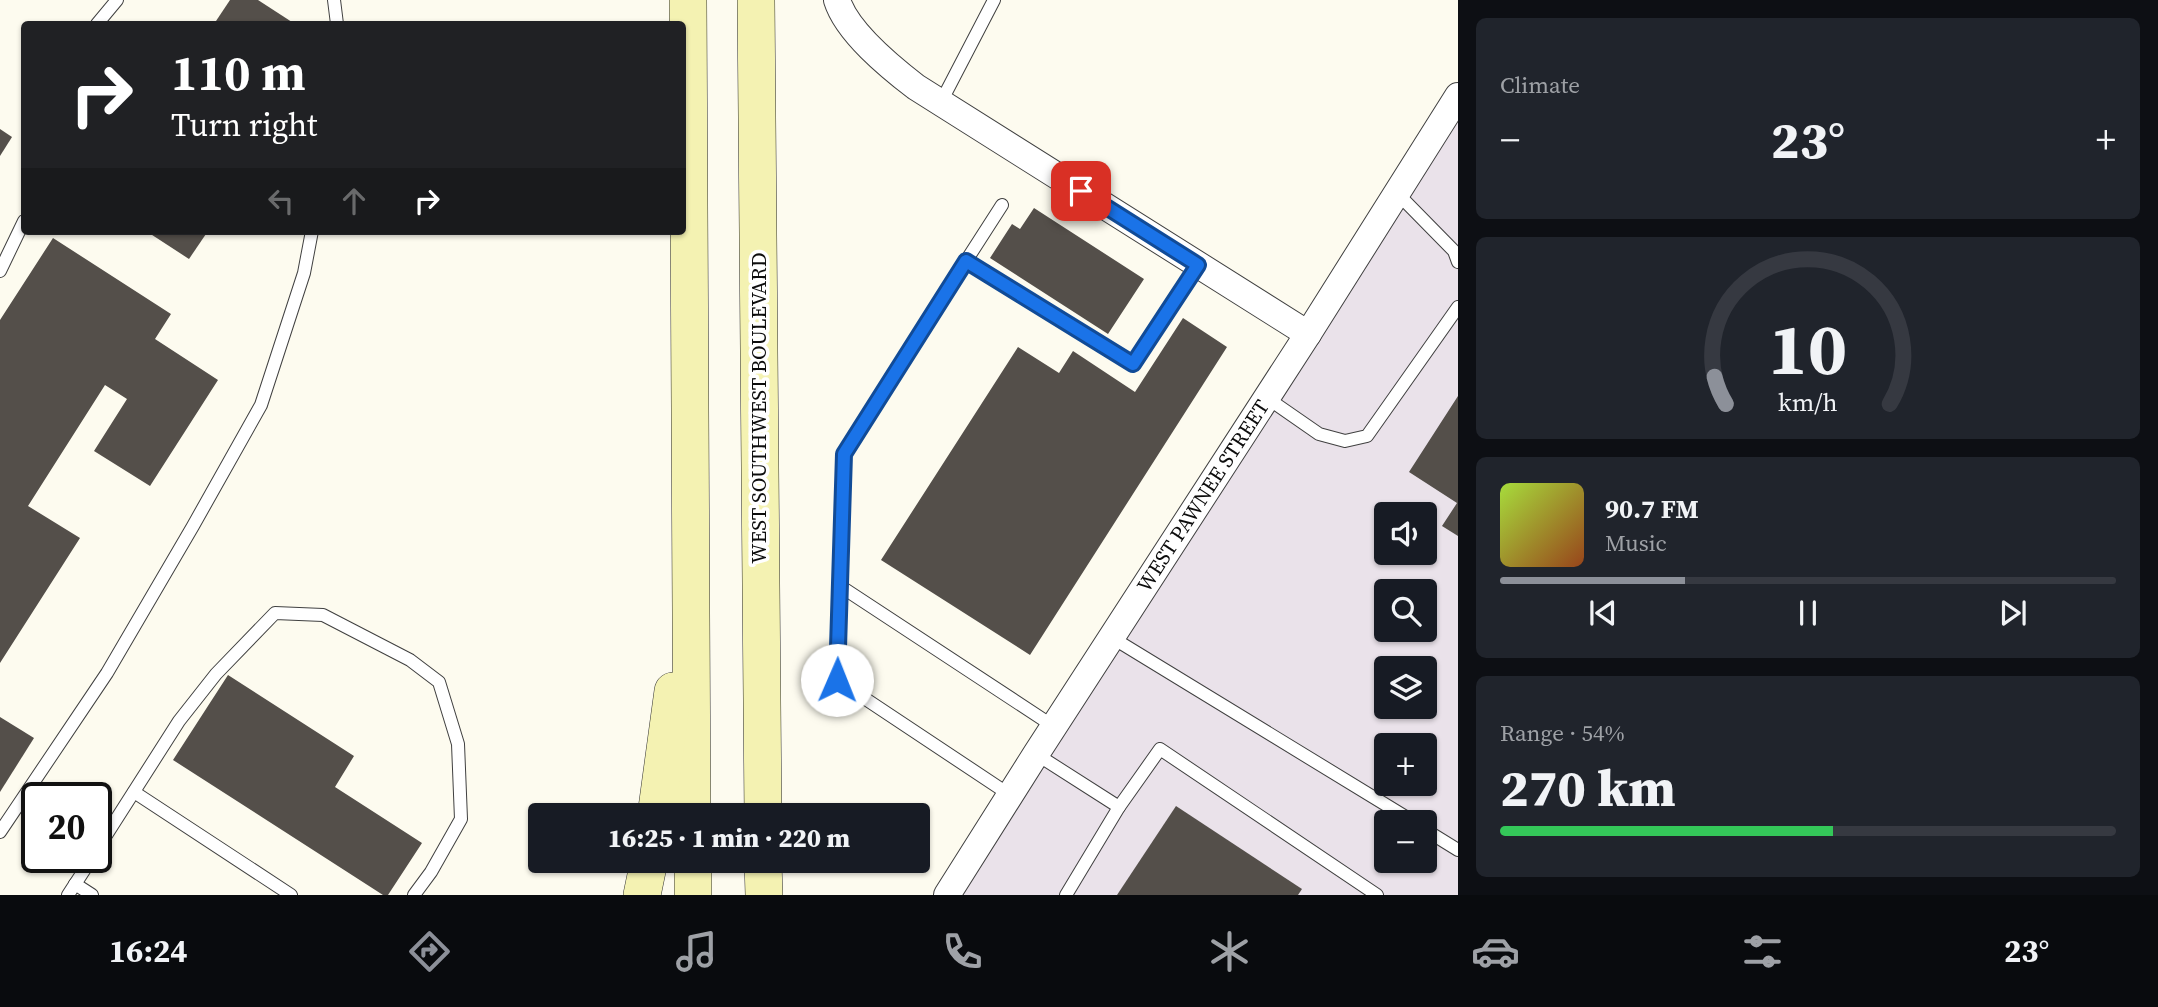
<!DOCTYPE html>
<meta charset="utf-8">
<style>
:root{--surface:#171b24;--page:#20242c;--text:#f1f3f6;--muted:#9ea1a6;--line:#363941;--accent:#8c9099}
body{margin:0;font-family:"Source Serif 4",serif;background:var(--page);color:var(--text);height:100vh;display:flex;flex-direction:column;font-size:26px;white-space:nowrap}
*{box-sizing:border-box;margin:0}
p{font-size:23px;color:var(--muted)}
.icon{flex:none;width:38px;height:38px;fill:none;stroke:currentColor;stroke-width:2;stroke-linecap:round;stroke-linejoin:round}
.map{position:relative;flex:1;overflow:hidden}
.details{display:flex;flex-direction:column;gap:18px;padding:18px;background:#0d0f14;width:700px}
.details>*{flex:none}
.top-card{position:absolute;left:21px;top:21px;width:665px;height:214px;border-radius:7px;box-shadow:0 2px 5px #0004;background:#202124;color:#fff;overflow:hidden}
.controls{position:absolute;left:1374px;top:502px;display:grid;gap:14px}
.controls a{display:grid;place-items:center;width:63px;height:63px;border-radius:7px;background:var(--surface);box-shadow:0 2px 5px #0004;font-size:35px}
.speed{position:absolute;left:21px;top:782px;display:flex;gap:14px;font-size:35px;font-weight:700;text-align:center}
.speed>*{display:grid;place-content:center;width:91px;height:91px;border-radius:50%;background:var(--surface);box-shadow:0 2px 5px #0004;line-height:1}
.speed .limit{border:4px solid #111;border-radius:10px;background:#fff;color:#111}
.pin{position:absolute;display:grid;place-items:center;width:60px;height:60px;color:#fff;margin:-30px;border-radius:14px;box-shadow:0 4px 10px #0006}
.me{position:absolute;width:77px;margin:-38px;rotate:1deg;stroke-linejoin:round;filter:drop-shadow(0 0 5px #0008)}
.turn{display:flex;align-items:center;gap:24px;height:147px;padding:0 35px;font-size:32px}
.turn .icon{width:91px;height:91px;stroke-width:2.5}
.turn b{display:block;font-size:49px;line-height:60px}
.lanes{display:flex;align-items:center;height:66px;padding:0 35px;background:#0003;justify-content:center;gap:35px;direction:ltr}
.lanes .off{opacity:.35}
.big{font-size:52px;font-weight:800;line-height:1.1}
.details .card{flex:1;display:flex;flex-direction:column;justify-content:center;gap:10px;min-width:0;padding:0 24px;border-radius:10px;background:var(--page)}
.details .dial{align-items:center;gap:0}
.dial svg{height:182px;overflow:visible;fill:none;stroke:var(--line);stroke-width:7;stroke-linecap:round;text-anchor:middle}
.dial text{fill:var(--text);stroke:none}
.song{display:flex;align-items:center;gap:21px}
.cover{width:84px;height:84px;border-radius:10px;background:linear-gradient(135deg,hsl(80 70% 55%),hsl(20 70% 35%))}
.played{height:7px;border-radius:4px;background:linear-gradient(90deg,var(--accent) 30%,var(--line) 30%)}
.keys{display:flex;justify-content:space-around;direction:ltr}
.heat{display:flex;justify-content:space-between;align-items:center;font-size:38px;direction:ltr}
.charge{height:10px;border-radius:5px;background:linear-gradient(90deg,#34c759 54%,var(--line) 0)}
.trip{position:absolute;left:528px;top:803px;width:402px;height:70px;border-radius:7px;background:var(--surface);box-shadow:0 2px 5px #0004;font-weight:800;line-height:70px;text-align:center}
.dock{display:flex;height:112px;justify-content:space-around;align-items:center;background:#090b0e;color:var(--muted)}
.dock .icon{width:49px;height:49px}
.dock .selected{color:var(--accent)}
.dock b{font-size:32px;color:var(--text)}
main{display:flex;flex:1;min-height:0}
.map>svg:first-child{display:block}
</style>
<main>
<div class="map">
<svg width="1458" height="895" viewBox="0 0 1458 895">
<rect width="100%" height="100%" fill="#fdfbef"/>
<!-- industrial -->
<path fill="#eae2ea" fill-rule="evenodd" d="M1458,96V895H948ZM1386,514H1424V553H1386ZM1386,592H1424V630H1386ZM1386,668H1424V707H1386ZM1386,746H1424V784H1386ZM1386,822H1424V861H1386Z"/>
<!-- building -->
<g fill="#544f4a">
<polygon points="230,0 258,0 295,24 214,24"/>
<polygon points="0,129 12,137 0,156"/>
<polygon points="1034,208 1144,279 1108,334 990,258 1012,224 1020,229"/>
<polygon points="146,231 208,231 189,259"/>
<polygon points="53,238 171,314 155,339 218,380 150,486 94,451 127,399 105,385 28,506 80,538 0,663 0,320"/>
<polygon points="1183,318 1227,347 1030,655 881,560 1018,347 1059,373 1073,351 1135,392"/>
<polygon points="1458,396 1458,536 1442,526 1457,503 1409,472"/>
<polygon points="228,675 354,756 335,787 422,843 388,895 383,895 173,760"/>
<polygon points="0,717 34,738 0,792"/>
<polygon points="1176,806 1302,889 1298,895 1117,895"/>
</g>
<g fill="none" stroke-linecap="round" stroke-linejoin="round">
<defs>
<g id="lane">
<polyline points="334,0 337,24"/>
<polyline points="97,24 117,0"/>
<polyline points="941,102 994,0"/>
<polyline points="1397,193 1454,251 1458,262"/>
<polyline points="966,261 1002,205"/>
<polyline points="0,271 24,221"/>
<polyline points="1267,398 1319,434 1345,441 1367,436 1458,307"/>
<polyline points="840,586 1053,726"/>
<polyline points="1111,637 1414,822"/>
<polyline points="1036,754 1119,807 1066,895"/>
<polyline points="134,792 291,895"/>
<polyline points="1010,795 837,680 844,454 966,261 1133,364 1198,265"/>
<polyline points="1119,807 1160,749 1377,895"/>
<polyline points="1424,829 1458,850"/>
<polyline points="0,832 107,673 193,526 261,405 304,273 312,231"/>
<polyline points="96,851 179,721 216,674 275,613 323,615 410,660 439,682 458,744 461,819 431,872 414,895"/>
<polyline points="75,884 92,895"/>
<polyline points="68,895 92,858"/>
</g>
<g id="street">
<path d="M837,0C847,32 890,67 916,87L1308,334"/>
<polyline points="947,895 1036,754 1308,334 1458,96"/>
</g>
<g id="secondary">
<polyline points="688,0 692,816"/>
<polyline points="756,0 763,816"/>
<polyline points="656,816 673,691"/>
<polyline points="693,861 693,895"/>
<polyline points="763,861 764,895"/>
<polyline points="642,895 649,861"/>
</g>
</defs>
<!-- lane casing -->
<use href="#lane" stroke="#404040" stroke-width="14"/>
<!-- street casing -->
<use href="#street" stroke="#404040" stroke-width="28"/>
<!-- secondary casing -->
<use href="#secondary" stroke="#2f2f2f" stroke-width="38"/>
<!-- lane -->
<use href="#lane" stroke="#fff" stroke-width="12"/>
<!-- street -->
<use href="#street" stroke="#fff" stroke-width="26"/>
<!-- secondary -->
<use href="#secondary" stroke="#f4f2b2" stroke-width="37"/>
</g>
<g fill="none" stroke-linecap="round" stroke-linejoin="round">
<defs>
<polyline id="route" points="837,680 844,454 966,261 1133,364 1198,265 1081,191"/>
</defs>
<!-- route casing -->
<use href="#route" stroke="#114b97" stroke-width="18"/>
<!-- route -->
<use href="#route" stroke="#1a73e8" stroke-width="12"/>
</g>
<g text-anchor="middle" stroke-width="7" stroke-linejoin="round" paint-order="stroke">
<!-- street labels -->
<g font-size="21" fill="#0d0d0d" stroke="#fff">
<text transform="translate(759 408) rotate(-90)" y="7">WEST SOUTHWEST BOULEVARD</text>
<text transform="translate(1203 496) rotate(-57)" y="7">WEST PAWNEE STREET</text>
</g>
</g>
</svg>
<div class="controls">
<a><svg class="icon" aria-label="sound" viewBox="0 0 24 24"><path d="M4 9h4l5-4v14l-5-4H4zM17 9q2 3 0 6"/></svg></a>
<a><svg class="icon" aria-label="search" viewBox="0 0 24 24"><circle cx="10" cy="10" r="6"/><path d="M15 15l6 6"/></svg></a>
<a><svg class="icon" aria-label="layers" viewBox="0 0 24 24"><path d="M12 4l9 5-9 5-9-5zM3 14l9 5 9-5"/></svg></a>
<a>+</a>
<a>−</a>
</div>
<div class="speed"><div class="limit">20</div></div>
<div class="pin" style="left:1081px;top:191px;background:#d93025"><svg class="icon" aria-label="arrive" viewBox="0 0 24 24"><path d="M6 21V4h12l-3 4 3 4H6"/></svg></div>
<svg class="me" style="left:837px;top:680px" viewBox="-20 -20 40 40"><circle r="19" fill="#fff"/><path d="M0-13L10 11 0 6-10 11z" fill="#1a73e8"/></svg>
<div class="trip">16:25 · 1 min · 220 m</div>
<div class="top-card">
<div class="turn"><svg class="icon" aria-label="right" viewBox="0 0 24 24"><path d="M7 20v-9h11M14 6l5 5-5 5"/></svg><div><b>110 m</b>Turn right</div></div>
<div class="lanes"><svg class="icon off" aria-label="left" viewBox="0 0 24 24"><path d="M17 20v-9H6M10 6l-5 5 5 5"/></svg><svg class="icon off" aria-label="ahead" viewBox="0 0 24 24"><path d="M12 20V5M6 11l6-6 6 6"/></svg><svg class="icon" aria-label="right" viewBox="0 0 24 24"><path d="M7 20v-9h11M14 6l5 5-5 5"/></svg></div>
</div>
</div>
<section class="details">
<div class="card"><p>Climate</p>
<div class="heat"><a>−</a><b class="big">23°</b><a>+</a></div>
</div>
<div class="card dial"><svg viewBox="0 0 100 80">
<path d="M14 69A42 42 0 1 1 86 69"/>
<path d="M14 69A42 42 0 0 1 9 57" stroke="#8c9099"/>
<text x="50" y="56" font-size="32" font-weight="700">10</text>
<text x="50" y="72" font-size="11">km/h</text>
</svg></div>
<div class="card">
<div class="song"><i class="cover"></i><div><b>90.7 FM</b><p>Music</p></div></div>
<div class="played"></div>
<div class="keys"><svg class="icon" aria-label="previous" viewBox="0 0 24 24"><path d="M18 5L8 12l10 7zM5 5v14"/></svg><svg class="icon" aria-label="pause" viewBox="0 0 24 24"><path d="M8 5v14M16 5v14"/></svg><svg class="icon" aria-label="next" viewBox="0 0 24 24"><path d="M6 5l10 7-10 7zM19 5v14"/></svg></div>
</div>
<div class="card"><p>Range · 54%</p><b class="big">270 km</b><div class="charge"></div></div>
</section>
</main>
<nav class="dock">
<b>16:24</b>
<svg class="icon selected" aria-label="directions" viewBox="0 0 24 24"><path d="M12 3l9 9-9 9-9-9zM9 14v-3h6M13 9l2 2-2 2"/></svg>
<svg class="icon" aria-label="music" viewBox="0 0 24 24"><path d="M9 18V5l10-2v13"/><circle cx="6" cy="18" r="3"/><circle cx="16" cy="16" r="3"/></svg>
<svg class="icon" aria-label="phone" viewBox="0 0 24 24"><path d="M5 4h4l2 5-3 2q2 4 5 5l2-3 5 2v4C11 20 4 13 5 4z"/></svg>
<svg class="icon" aria-label="climate" viewBox="0 0 24 24"><path d="M12 3v18M4 7l16 10M4 17L20 7"/></svg>
<svg class="icon" aria-label="car" viewBox="0 0 24 24"><path d="M5 17H2v-5l4-1 3-4h7l3 4 3 1v5h-3M9 17h6M6 11h13"/><circle cx="7" cy="17" r="2"/><circle cx="17" cy="17" r="2"/></svg>
<svg class="icon" aria-label="filters" viewBox="0 0 24 24"><path d="M4 7h16M4 17h16"/><circle cx="9" cy="7" r="2"/><circle cx="15" cy="17" r="2"/></svg>
<b>23°</b>
</nav>
